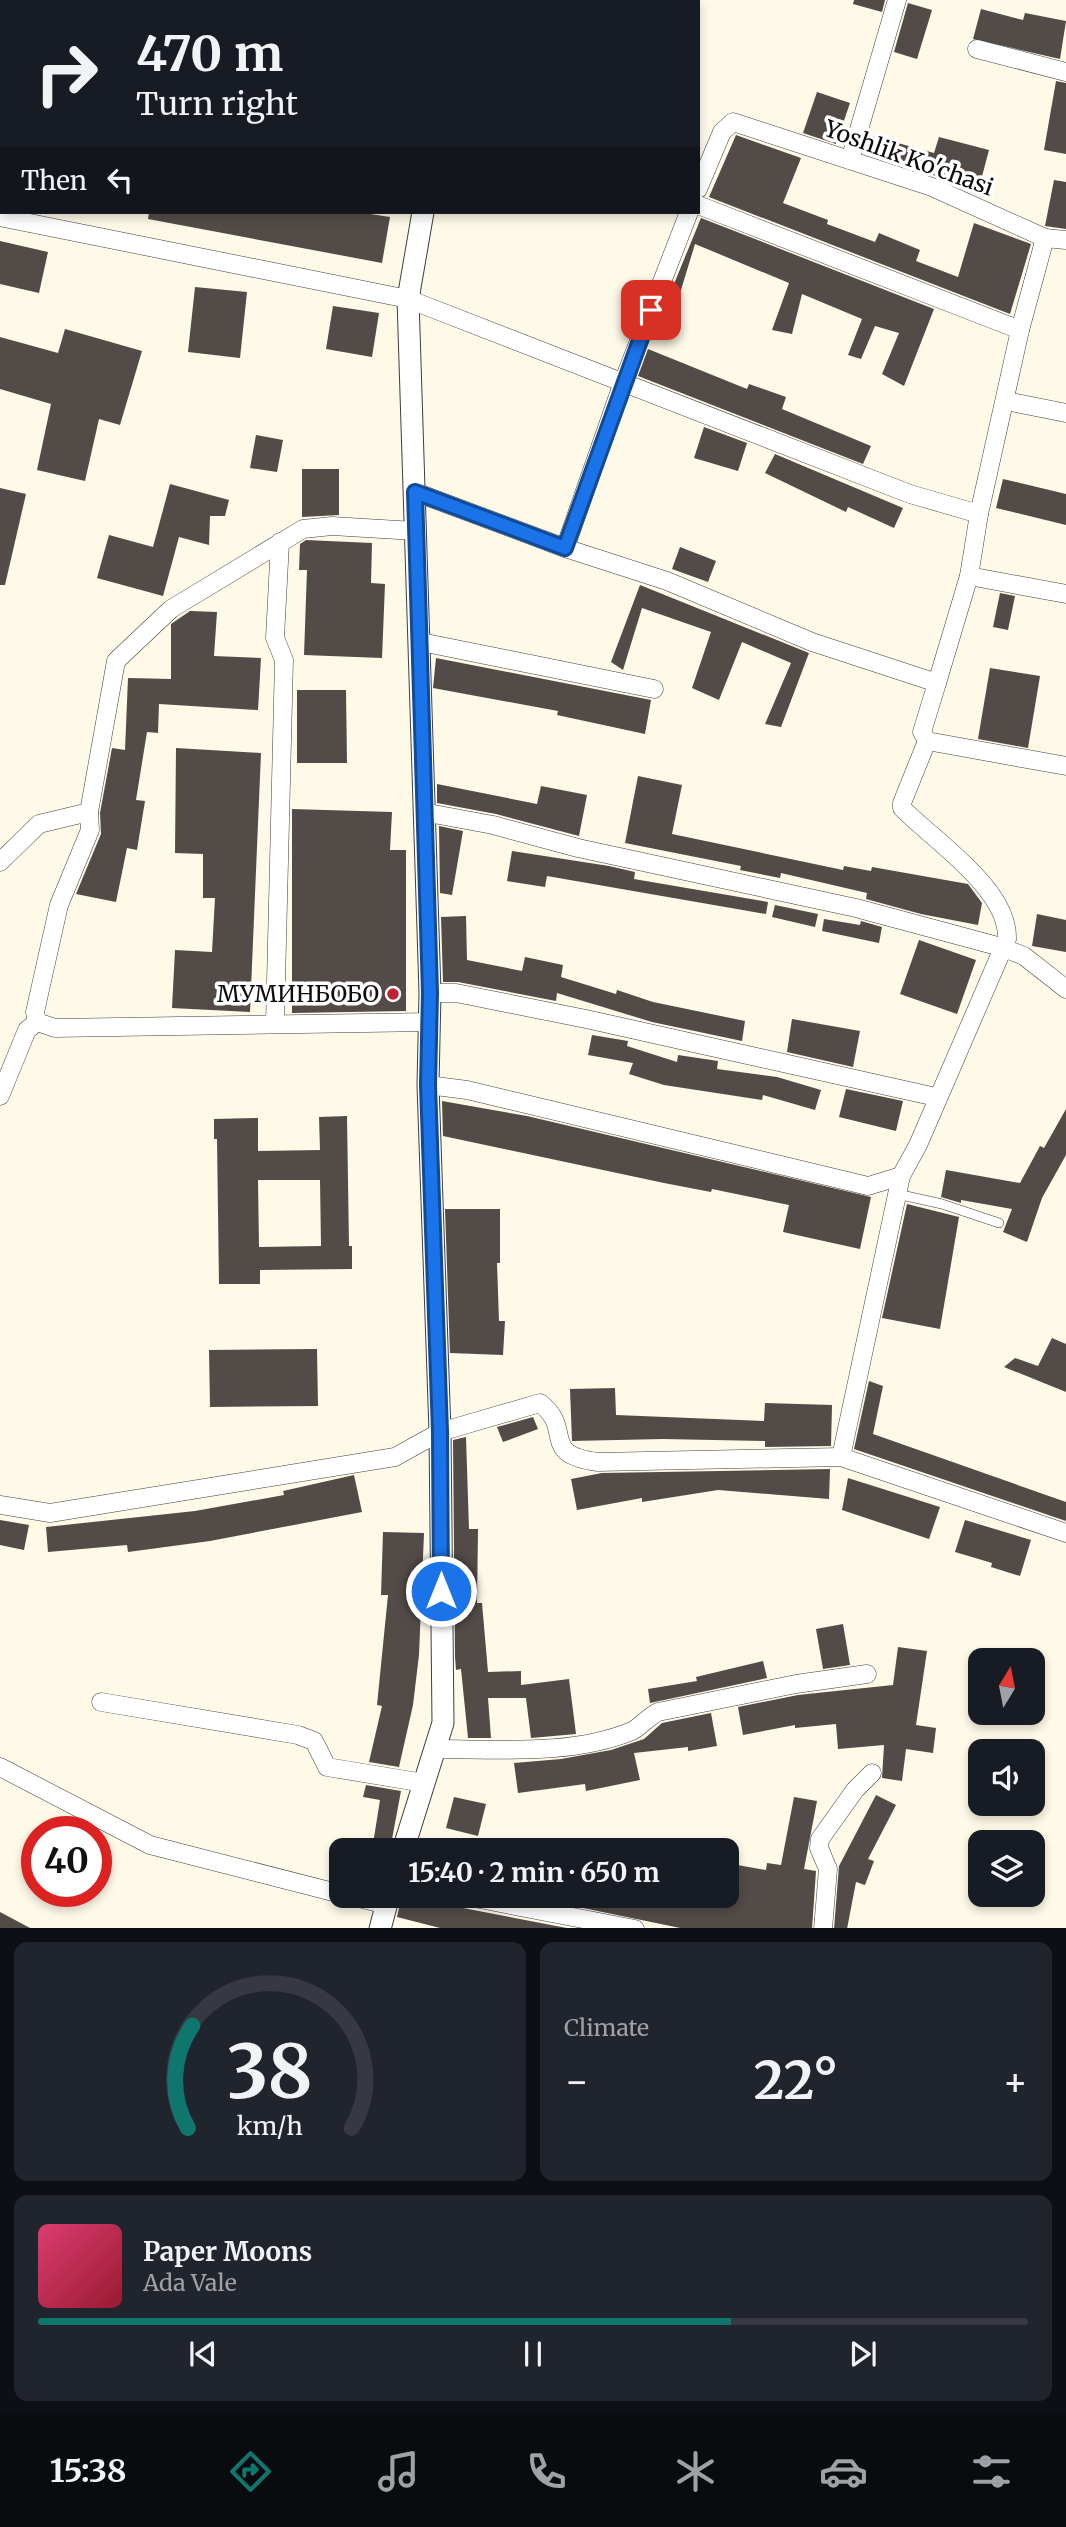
<!DOCTYPE html>
<meta charset="utf-8">
<style>
:root{--surface:#171b24;--page:#20242c;--text:#f1f3f6;--muted:#9ea1a6;--line:#363941;--accent:#0f766e}
body{margin:0;font-family:Merriweather,serif;background:var(--page);color:var(--text);height:100vh;display:flex;flex-direction:column;font-size:26px;white-space:nowrap}
*{box-sizing:border-box;margin:0}
p{font-size:23px;color:var(--muted)}
.icon{flex:none;width:38px;height:38px;fill:none;stroke:currentColor;stroke-width:2;stroke-linecap:round;stroke-linejoin:round}
.map{position:relative;height:1928px;overflow:hidden}
.sheet{display:flex;flex-direction:column;gap:14px;padding:14px;background:#0d0f14;flex:1}
.sheet>*{flex:none}
.top-card{position:absolute;left:0px;top:0px;width:700px;height:214px;box-shadow:0 4px 10px #0003;background:#171b24;color:var(--text);overflow:hidden}
.needle{width:46px;rotate:10deg}
.tools{position:absolute;left:968px;top:1648px;display:grid;gap:14px}
.tools a{display:grid;place-items:center;width:77px;height:77px;border-radius:14px;background:var(--surface);box-shadow:0 4px 10px #0003;font-size:35px}
.speed{position:absolute;left:21px;top:1816px;display:flex;gap:14px;font-size:35px;font-weight:700;text-align:center}
.speed>*{display:grid;place-content:center;width:91px;height:91px;border-radius:50%;background:var(--surface);box-shadow:0 4px 10px #0003;line-height:1}
.speed .limit{border:10px solid #d22;background:#fff;color:#111}
.pin{position:absolute;display:grid;place-items:center;width:60px;height:60px;color:#fff;margin:-30px;border-radius:14px;box-shadow:0 4px 10px #0006}
.me{position:absolute;width:77px;margin:-38px;rotate:0deg;stroke-linejoin:round;filter:drop-shadow(0 0 5px #0008)}
.turn{display:flex;align-items:center;gap:24px;height:147px;padding:0 21px;font-size:32px}
.turn .icon{width:91px;height:91px;stroke-width:2.5}
.turn b{display:block;font-size:49px;line-height:60px}
.then{display:flex;align-items:center;height:66px;padding:0 21px;background:#0003;gap:14px;font-size:26px}
.big{font-size:52px;font-weight:700;line-height:1.1}
.sheet .widget{flex:1;display:flex;flex-direction:column;justify-content:center;gap:10px;min-width:0;padding:0 24px;border-radius:14px;background:var(--page)}
.sheet .dial{align-items:center;gap:0}
.dial svg{height:182px;overflow:visible;fill:none;stroke:var(--line);stroke-width:7;stroke-linecap:round;text-anchor:middle}
.dial text{fill:var(--text);stroke:none}
.song{display:flex;align-items:center;gap:21px}
.cover{width:84px;height:84px;border-radius:10px;background:linear-gradient(135deg,hsl(340 70% 55%),hsl(350 70% 35%))}
.played{height:7px;border-radius:4px;background:linear-gradient(90deg,var(--accent) 70%,var(--line) 70%)}
.keys{display:flex;justify-content:space-around;direction:ltr}
.heat{display:flex;justify-content:space-between;align-items:center;font-size:38px;direction:ltr}
.sheet .tiles{flex:1;display:grid;gap:14px;grid-template-columns:1fr 1fr}
.widget:last-child{grid-column:span 2}
.trip{position:absolute;left:329px;top:1838px;width:410px;height:70px;border-radius:14px;background:var(--surface);box-shadow:0 4px 10px #0003;font-weight:700;line-height:70px;text-align:center}
.menu{display:flex;height:112px;justify-content:space-around;align-items:center;background:#090b0e;color:var(--muted)}
.menu .icon{width:49px;height:49px}
.menu .active{color:var(--accent)}
.menu b{font-size:32px;color:var(--text)}
.map>svg:first-child{display:block}
</style>
<div class="map">
<svg width="1066" height="1929" viewBox="0 0 1066 1929">
<rect width="100%" height="100%" fill="#fff9e8"/>
<!-- building -->
<g fill="#534b47" fill-rule="evenodd">
<polygon points="854,0 885,0 882,12 853,4"/>
<polygon points="908,3 932,10 917,59 894,52"/>
<polygon points="981,9 1023,20 1025,13 1066,21 1060,59 973,39"/>
<polygon points="1056,81 1066,83 1066,154 1044,150"/>
<polygon points="817,92 850,103 836,144 803,133"/>
<polygon points="736,135 801,158 783,203 828,220 827,224 875,242 879,233 920,250 916,261 958,277 974,223 1031,244 1010,314 709,197"/>
<polygon points="869,135 934,153 939,137 989,150 977,195 936,176 864,153"/>
<polygon points="1054,180 1066,182 1066,229 1045,226"/>
<polygon points="149,212 357,212 390,217 382,263 148,219"/>
<polygon points="701,218 934,309 904,386 882,374 899,333 875,326 861,359 848,355 862,319 802,294 792,334 772,330 789,283 695,244 677,303 667,301"/>
<polygon points="0,241 48,252 39,293 0,284"/>
<polygon points="195,287 247,292 240,358 188,352"/>
<polygon points="333,306 379,313 372,357 326,349"/>
<polygon points="65,329 142,351 120,425 99,419 85,481 37,470 51,404 0,389 0,337 58,353"/>
<polygon points="648,349 747,389 749,384 786,397 782,409 871,446 863,464 638,376"/>
<polygon points="704,427 747,443 738,471 694,458"/>
<polygon points="256,435 283,440 277,472 250,468"/>
<polygon points="775,454 903,508 894,528 848,507 846,512 765,473"/>
<polygon points="302,469 339,469 339,515 302,517"/>
<polygon points="1003,479 1066,494 1066,525 996,508"/>
<polygon points="170,484 229,500 225,516 210,516 209,545 179,537 163,596 97,578 109,535 153,547"/>
<polygon points="0,488 26,494 5,585 0,585"/>
<polygon points="306,540 372,543 371,583 385,584 382,658 304,655 307,570 299,570 300,544"/>
<polygon points="680,547 716,561 708,582 672,569"/>
<polygon points="640,585 809,653 781,727 765,724 791,663 742,642 719,700 692,688 711,632 642,608 623,670 611,662"/>
<polygon points="1000,593 1015,596 1008,630 993,627"/>
<polygon points="190,611 217,612 214,656 261,658 258,710 159,704 158,733 147,732 136,800 145,801 137,850 127,848 116,902 76,894 101,834 100,813 112,748 125,750 128,678 171,679 171,624"/>
<polygon points="436,658 651,700 645,734 557,715 558,711 433,688"/>
<polygon points="990,668 1040,676 1028,748 978,739"/>
<polygon points="297,690 346,690 347,763 297,763"/>
<polygon points="176,748 261,753 250,1012 172,1008 175,950 212,952 215,898 203,898 203,854 175,853"/>
<polygon points="638,776 682,785 672,834 843,870 844,866 871,871 872,867 968,884 982,903 978,925 921,914 866,899 867,893 781,873 780,878 740,870 741,866 625,843"/>
<polygon points="437,784 537,804 541,786 587,795 579,836 496,814 437,803"/>
<polygon points="292,809 392,812 390,850 406,850 406,1011 292,1013"/>
<polygon points="439,826 463,831 452,895 440,893"/>
<polygon points="512,851 609,866 635,872 634,879 768,902 766,914 547,876 545,887 507,881"/>
<polygon points="775,905 818,914 815,927 772,917"/>
<polygon points="1037,914 1066,920 1066,952 1032,946"/>
<polygon points="466,916 467,960 522,971 525,957 563,965 561,977 616,994 617,990 653,1002 745,1021 742,1041 652,1022 557,993 556,1001 458,982 443,982 441,917"/>
<polygon points="824,919 860,925 861,921 882,927 879,943 822,931"/>
<polygon points="919,940 976,960 957,1014 900,994"/>
<polygon points="792,1019 860,1031 853,1067 787,1052"/>
<polygon points="592,1035 628,1041 627,1046 677,1062 678,1055 718,1061 717,1069 777,1077 821,1090 815,1110 763,1095 762,1100 664,1085 629,1074 633,1063 588,1055"/>
<polygon points="846,1089 903,1101 896,1131 839,1117"/>
<polygon points="442,1101 527,1116 871,1197 860,1249 783,1232 789,1205 712,1189 711,1192 664,1183 443,1136"/>
<polygon points="1066,1109 1066,1155 1042,1198 1027,1242 1003,1232 1012,1209 961,1200 961,1203 941,1197 946,1170 1020,1183 1040,1146 1044,1148"/>
<path d="M347,1116L349,1246H352V1269L260,1270V1284H219L217,1139H214V1119L258,1118V1151L320,1150L319,1117ZM258,1180H320L321,1246L259,1247Z"/>
<polygon points="907,1204 959,1217 940,1329 882,1318"/>
<polygon points="445,1209 500,1209 500,1263 497,1263 499,1321 505,1321 503,1355 450,1353"/>
<polygon points="1052,1338 1066,1344 1066,1392 1004,1367 1015,1358 1038,1366"/>
<polygon points="317,1349 318,1406 210,1407 209,1350"/>
<polygon points="869,1381 883,1386 873,1434 1066,1502 1066,1521 854,1449"/>
<polygon points="615,1388 616,1415 764,1421 765,1403 832,1405 831,1446 765,1447 765,1441 663,1439 572,1441 570,1389"/>
<polygon points="533,1417 538,1429 503,1442 497,1427"/>
<polygon points="466,1437 469,1529 478,1529 477,1603 482,1603 488,1672 521,1671 521,1685 569,1679 576,1734 531,1738 526,1698 488,1698 491,1738 468,1738 461,1669 456,1670 455,1657 453,1440"/>
<polygon points="830,1469 829,1499 718,1490 642,1502 642,1498 577,1510 571,1479 602,1473"/>
<polygon points="354,1475 362,1512 210,1541 128,1552 127,1545 48,1552 46,1527 195,1511 284,1495 283,1491"/>
<polygon points="848,1478 940,1507 929,1539 842,1510"/>
<polygon points="0,1520 29,1525 24,1550 0,1545"/>
<polygon points="965,1520 1031,1540 1020,1576 991,1567 992,1563 955,1552"/>
<polygon points="383,1532 424,1533 419,1655 413,1705 399,1767 369,1762 382,1706 377,1705 388,1595 381,1595"/>
<polygon points="843,1624 850,1665 823,1669 816,1629"/>
<polygon points="898,1647 927,1651 916,1725 936,1728 933,1753 906,1749 902,1781 882,1778 884,1745 838,1749 836,1724 795,1728 795,1725 743,1735 738,1707 798,1695 893,1685"/>
<polygon points="763,1661 767,1678 650,1703 648,1689 697,1681 696,1677"/>
<polygon points="711,1713 717,1746 688,1751 688,1747 634,1753 640,1780 586,1791 585,1784 518,1793 514,1763 561,1759 611,1750 644,1739 662,1723"/>
<polygon points="366,1785 401,1791 390,1850 372,1850 380,1800 363,1797"/>
<polygon points="876,1795 896,1805 868,1859 874,1861 865,1885 856,1882 847,1929 834,1929 839,1866"/>
<polygon points="454,1797 486,1804 478,1836 446,1828"/>
<polygon points="794,1797 817,1801 804,1869 816,1871 812,1929 685,1929 520,1895 726,1895 726,1863 766,1870 767,1863 781,1865"/>
<polygon points="402,1895 442,1904 572,1929 444,1929 397,1917"/>
<polygon points="0,1912 32,1929 0,1929"/>
</g>
<g fill="none" stroke-linecap="round" stroke-linejoin="round">
<defs>
<polyline id="service" points="897,1194 942,1204 999,1223"/>
<g id="minor">
<polyline points="166,0 169,2"/>
<polyline points="977,49 1066,72"/>
<polyline points="850,160 897,0"/>
<polyline points="698,189 722,132 733,122 932,187 1045,238 1066,240"/>
<polyline points="698,205 1020,330 1045,238"/>
<polyline points="0,217 408,299 910,494 979,514 1020,330"/>
<polyline points="1006,401 1066,413"/>
<polyline points="415,492 565,548 667,581 812,642 937,683 922,732 927,741 1066,766"/>
<polyline points="565,548 622,385 689,212"/>
<polyline points="969,576 1066,594"/>
<polyline points="421,642 654,689"/>
<polyline points="937,683 969,576 979,514"/>
<polyline points="89,812 90,830 59,905 35,1012 37,1022 55,1028 430,1022"/>
<polyline points="423,812 493,825 578,848 856,908 1001,947 1024,956 1066,989"/>
<polyline points="0,862 39,824 89,812 116,661 171,609 303,529 332,526 415,531"/>
<polyline points="430,993 456,993 586,1019 936,1097"/>
<polyline points="275,1023 284,660 275,638 280,542"/>
<path d="M428,1085L467,1090L868,1186L901,1176L918,1145L1007,939C1009,889 934,841 902,808V803L927,741"/>
<polyline points="0,1096 27,1030 37,1022"/>
<polyline points="841,1457 901,1176"/>
<path d="M0,1505L50,1513L395,1457L440,1432L540,1403C575,1430 538,1454 598,1462L841,1457L1066,1533"/>
<polyline points="101,1702 298,1735 314,1741 327,1767 424,1783"/>
<path d="M434,1749C498,1749 571,1756 632,1731C640,1727 648,1717 658,1712L796,1684L867,1674"/>
<polyline points="0,1767 150,1845 341,1894"/>
<polyline points="347,1895 387,1905"/>
<polyline points="459,1895 635,1929"/>
<polyline points="823,1929 828,1869 819,1848 820,1839 855,1790 872,1773"/>
</g>
<g id="tertiary">
<polyline points="500,2 501,0"/>
<polyline points="403,1850 443,1723 440,1432 428,1085 430,993 408,299 423,212"/>
<polyline points="380,1929 389,1895"/>
</g>
</defs>
<!-- service casing -->
<use href="#service" stroke="#3e3e3e" stroke-width="10"/>
<!-- minor casing -->
<use href="#minor" stroke="#3e3e3e" stroke-width="19"/>
<!-- tertiary casing -->
<use href="#tertiary" stroke="#3e3e3e" stroke-width="23"/>
<!-- service -->
<use href="#service" stroke="#fff" stroke-width="9"/>
<!-- minor -->
<use href="#minor" stroke="#fff" stroke-width="18"/>
<!-- tertiary -->
<use href="#tertiary" stroke="#fff" stroke-width="21"/>
</g>
<g fill="none" stroke-linecap="round" stroke-linejoin="round">
<defs>
<polyline id="route" points="441,1591 440,1432 428,1085 430,993 415,492 565,548 651,310"/>
</defs>
<!-- route casing -->
<use href="#route" stroke="#114b97" stroke-width="18"/>
<!-- route -->
<use href="#route" stroke="#1a73e8" stroke-width="12"/>
</g>
<!-- markers -->
<circle fill="#bb2234" stroke="#fff" stroke-width="2.5" cx="393" cy="994" r="7"/>
<g text-anchor="middle" stroke-width="7" stroke-linejoin="round" paint-order="stroke">
<!-- street labels -->
<g font-size="23" fill="#0b0b0b" stroke="#fff">
<text transform="translate(909 158) rotate(20)" y="8">Yoshlik Ko'chasi</text>
</g>
<!-- poi labels -->
<g font-size="23" fill="#0b0b0b" stroke="#fff" text-anchor="end">
<text x="379" y="1002">МУМИНБОБО</text>
</g>
</g>
</svg>
<div class="tools">
<a><svg class="needle" viewBox="-14 -14 28 28"><path d="M0-13l5 13h-10z" fill="#e53935"/><path d="M0 13l5-13h-10z" fill="#9ea1a6"/></svg></a>
<a><svg class="icon" aria-label="sound" viewBox="0 0 24 24"><path d="M4 9h4l5-4v14l-5-4H4zM17 9q2 3 0 6"/></svg></a>
<a><svg class="icon" aria-label="layers" viewBox="0 0 24 24"><path d="M12 4l9 5-9 5-9-5zM3 14l9 5 9-5"/></svg></a>
</div>
<div class="speed"><div class="limit">40</div></div>
<div class="pin" style="left:651px;top:310px;background:#d93025"><svg class="icon" aria-label="arrive" viewBox="0 0 24 24"><path d="M6 21V4h12l-3 4 3 4H6"/></svg></div>
<svg class="me" style="left:441px;top:1591px" viewBox="-20 -20 40 40"><circle r="17" fill="#1a73e8" stroke="#fff" stroke-width="3"/><path d="M0-11L8 9 0 5-8 9z" fill="#fff"/></svg>
<div class="trip">15:40 · 2 min · 650 m</div>
<div class="top-card">
<div class="turn"><svg class="icon" aria-label="right" viewBox="0 0 24 24"><path d="M7 20v-9h11M14 6l5 5-5 5"/></svg><div><b>470 m</b>Turn right</div></div>
<div class="then">Then<svg class="icon" aria-label="left" viewBox="0 0 24 24"><path d="M17 20v-9H6M10 6l-5 5 5 5"/></svg></div>
</div>
</div>
<section class="sheet">
<div class="tiles">
<div class="widget dial"><svg viewBox="0 0 100 80">
<path d="M14 69A42 42 0 1 1 86 69"/>
<path d="M14 69A42 42 0 0 1 16 24" stroke="#0f766e"/>
<text x="50" y="56" font-size="32" font-weight="700">38</text>
<text x="50" y="72" font-size="11">km/h</text>
</svg></div>
<div class="widget"><p>Climate</p>
<div class="heat"><a>−</a><b class="big">22°</b><a>+</a></div>
</div>
<div class="widget">
<div class="song"><i class="cover"></i><div><b>Paper Moons</b><p>Ada Vale</p></div></div>
<div class="played"></div>
<div class="keys"><svg class="icon" aria-label="previous" viewBox="0 0 24 24"><path d="M18 5L8 12l10 7zM5 5v14"/></svg><svg class="icon" aria-label="pause" viewBox="0 0 24 24"><path d="M8 5v14M16 5v14"/></svg><svg class="icon" aria-label="next" viewBox="0 0 24 24"><path d="M6 5l10 7-10 7zM19 5v14"/></svg></div>
</div>
</div>
</section>
<nav class="menu">
<b>15:38</b>
<svg class="icon active" aria-label="directions" viewBox="0 0 24 24"><path d="M12 3l9 9-9 9-9-9zM9 14v-3h6M13 9l2 2-2 2"/></svg>
<svg class="icon" aria-label="music" viewBox="0 0 24 24"><path d="M9 18V5l10-2v13"/><circle cx="6" cy="18" r="3"/><circle cx="16" cy="16" r="3"/></svg>
<svg class="icon" aria-label="phone" viewBox="0 0 24 24"><path d="M5 4h4l2 5-3 2q2 4 5 5l2-3 5 2v4C11 20 4 13 5 4z"/></svg>
<svg class="icon" aria-label="climate" viewBox="0 0 24 24"><path d="M12 3v18M4 7l16 10M4 17L20 7"/></svg>
<svg class="icon" aria-label="car" viewBox="0 0 24 24"><path d="M5 17H2v-5l4-1 3-4h7l3 4 3 1v5h-3M9 17h6M6 11h13"/><circle cx="7" cy="17" r="2"/><circle cx="17" cy="17" r="2"/></svg>
<svg class="icon" aria-label="filters" viewBox="0 0 24 24"><path d="M4 7h16M4 17h16"/><circle cx="9" cy="7" r="2"/><circle cx="15" cy="17" r="2"/></svg>
</nav>
